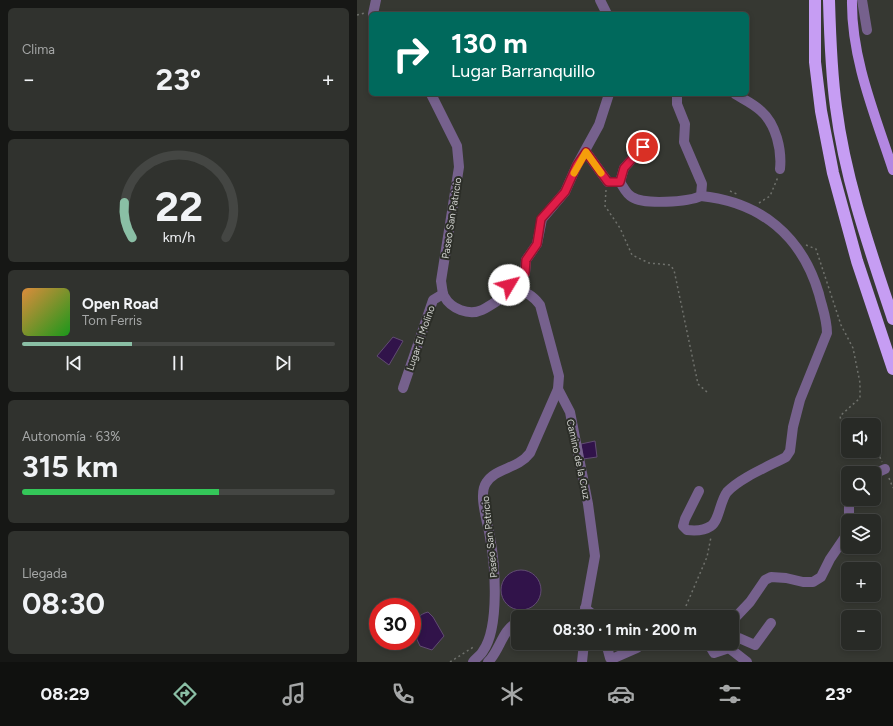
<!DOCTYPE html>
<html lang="es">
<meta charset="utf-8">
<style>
:root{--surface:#282a26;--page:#30322e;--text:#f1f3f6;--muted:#a5a7a7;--line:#444643;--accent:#8abfa5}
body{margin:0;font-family:Figtree,sans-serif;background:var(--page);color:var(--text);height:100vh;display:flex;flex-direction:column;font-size:15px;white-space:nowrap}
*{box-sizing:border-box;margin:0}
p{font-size:13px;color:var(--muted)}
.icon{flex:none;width:22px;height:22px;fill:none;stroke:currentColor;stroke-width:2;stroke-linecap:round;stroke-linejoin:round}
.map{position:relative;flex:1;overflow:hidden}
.drawer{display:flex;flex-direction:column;gap:8px;padding:8px;background:#161715;width:357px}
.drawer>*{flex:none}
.top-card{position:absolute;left:12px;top:12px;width:380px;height:84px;border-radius:6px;box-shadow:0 2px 6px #0003,0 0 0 1px var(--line);background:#00695c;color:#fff;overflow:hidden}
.fabs{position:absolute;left:484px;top:418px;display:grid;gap:8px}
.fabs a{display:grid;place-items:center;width:40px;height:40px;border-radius:6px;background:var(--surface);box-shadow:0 2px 6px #0003,0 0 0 1px var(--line);font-size:20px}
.speed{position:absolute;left:12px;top:598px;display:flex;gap:8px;font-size:20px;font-weight:700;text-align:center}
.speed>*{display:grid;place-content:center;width:52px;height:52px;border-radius:50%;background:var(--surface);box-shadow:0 2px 6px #0003,0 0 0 1px var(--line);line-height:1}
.speed .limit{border:6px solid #d22;background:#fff;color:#111}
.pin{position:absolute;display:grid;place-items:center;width:34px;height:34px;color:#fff;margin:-17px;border:2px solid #fff;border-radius:50%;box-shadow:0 1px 4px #0007}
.me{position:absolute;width:44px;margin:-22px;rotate:53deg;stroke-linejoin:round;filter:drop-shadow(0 0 3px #0008)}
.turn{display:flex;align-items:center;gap:14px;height:84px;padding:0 16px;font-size:18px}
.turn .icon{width:52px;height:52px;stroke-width:2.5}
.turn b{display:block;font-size:28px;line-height:34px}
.big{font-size:30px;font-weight:700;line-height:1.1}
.drawer .card{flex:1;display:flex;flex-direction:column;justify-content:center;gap:6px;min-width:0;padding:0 14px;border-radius:6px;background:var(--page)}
.drawer .dial{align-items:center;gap:0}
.dial svg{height:104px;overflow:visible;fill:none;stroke:var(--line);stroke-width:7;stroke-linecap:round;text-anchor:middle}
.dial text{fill:var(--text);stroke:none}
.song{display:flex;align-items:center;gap:12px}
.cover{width:48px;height:48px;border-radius:6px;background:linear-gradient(135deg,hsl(30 70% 55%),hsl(120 70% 35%))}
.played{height:4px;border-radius:2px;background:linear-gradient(90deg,var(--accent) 35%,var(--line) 35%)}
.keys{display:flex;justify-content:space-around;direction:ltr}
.heat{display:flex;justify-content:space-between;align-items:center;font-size:22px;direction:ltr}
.charge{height:6px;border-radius:3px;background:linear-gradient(90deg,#34c759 63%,var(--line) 0)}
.trip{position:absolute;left:154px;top:610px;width:228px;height:40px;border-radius:6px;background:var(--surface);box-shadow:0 2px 6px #0003,0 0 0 1px var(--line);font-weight:700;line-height:40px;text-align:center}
.tab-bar{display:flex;height:64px;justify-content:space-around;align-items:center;background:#10110f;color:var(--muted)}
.tab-bar .icon{width:28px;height:28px}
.tab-bar .current{color:var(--accent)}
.tab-bar b{font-size:18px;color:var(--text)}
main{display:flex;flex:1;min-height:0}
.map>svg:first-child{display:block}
</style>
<main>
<section class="drawer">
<div class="card"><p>Clima</p>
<div class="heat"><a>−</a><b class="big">23°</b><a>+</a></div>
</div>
<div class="card dial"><svg viewBox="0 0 100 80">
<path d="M14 69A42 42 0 1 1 86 69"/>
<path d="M14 69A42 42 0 0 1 8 42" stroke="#8abfa5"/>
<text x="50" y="56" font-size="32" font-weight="700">22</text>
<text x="50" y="72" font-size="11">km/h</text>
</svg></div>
<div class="card">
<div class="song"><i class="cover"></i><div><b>Open Road</b><p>Tom Ferris</p></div></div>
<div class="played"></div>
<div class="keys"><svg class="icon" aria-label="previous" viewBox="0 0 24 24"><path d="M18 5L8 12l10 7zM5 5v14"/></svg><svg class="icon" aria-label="pause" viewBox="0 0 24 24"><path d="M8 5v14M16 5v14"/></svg><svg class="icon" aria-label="next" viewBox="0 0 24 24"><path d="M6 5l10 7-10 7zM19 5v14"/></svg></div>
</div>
<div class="card"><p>Autonomía · 63%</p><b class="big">315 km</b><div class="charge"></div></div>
<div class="card"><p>Llegada</p><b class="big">08:30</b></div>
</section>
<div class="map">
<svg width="536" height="662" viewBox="0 0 536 662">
<rect width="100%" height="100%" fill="#363832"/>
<!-- water -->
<g fill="#31134a" stroke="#614c72">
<polygon points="36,337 46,341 32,365 20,356"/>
<polygon points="238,441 240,457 226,459 224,444"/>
<circle cx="164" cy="590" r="20"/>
<path d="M71,612L76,617L87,636L75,650L63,646L55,629C56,620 63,614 71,612Z"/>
</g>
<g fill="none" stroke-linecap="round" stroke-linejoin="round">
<!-- path -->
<g stroke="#6f716c" stroke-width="1.5" stroke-dasharray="2 3" stroke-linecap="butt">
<polyline points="0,15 8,13"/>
<polyline points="249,190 248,206 263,228 275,255 292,263 313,265 317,270 341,384 350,392"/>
<polyline points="373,191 382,195"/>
<polyline points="402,203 413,196 421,177"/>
<polyline points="449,245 459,249 484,325 496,348 503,383 503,398 483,416 484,421 489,423 508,420 513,425"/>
<polyline points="517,443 525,462"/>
<polyline points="532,478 536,488"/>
<polyline points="329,606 350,557 354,537"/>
<polyline points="93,662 118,646"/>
</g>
<!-- minor -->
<g stroke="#76618d" stroke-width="10">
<polyline points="243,0 250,14"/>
<polyline points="505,0 510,30"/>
<polyline points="16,14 19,0"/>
<path d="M74,94L100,146L102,167L84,281C85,286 85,292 87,296C94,309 112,316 125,310C148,299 161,277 183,305L202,376L201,389L213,412L231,504L238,556L227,617"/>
<path d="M378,94C386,99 397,104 404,111C419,124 425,150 423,169"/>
<polyline points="229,152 251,182 263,182 267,168 286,147"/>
<path d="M263,182C267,188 269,194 275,197C287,205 331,202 344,196L345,184L327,142L328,124L320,104V94"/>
<polyline points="150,293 152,285 168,273 169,260 180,244 185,219 208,192 220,165 242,125 252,94"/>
<polyline points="46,388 76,300 86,294"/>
<polyline points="517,474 528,469"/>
<path d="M342,491L328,519L326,526L330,530C338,531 348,530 354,526C362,521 363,501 370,492C383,478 412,466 429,457L433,451L436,427L443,400L470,333C470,319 465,307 462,294C445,236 404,202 344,196"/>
<polyline points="492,521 492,499"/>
<polyline points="228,608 239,617"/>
<polyline points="213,617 227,614"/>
<polyline points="322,617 325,615 336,617"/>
<polyline points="375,621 393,602 408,580 414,577 429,578 446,582 456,582 464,577 473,559 488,537 491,526"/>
<polyline points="249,643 253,658 257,658 280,648 285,643"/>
<polyline points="351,643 357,653 372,648 382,638 398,645 414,623"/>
<polyline points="372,648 390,662"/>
<path d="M116,662C119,658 124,655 126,651C143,627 138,564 133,537C131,523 121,495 129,483C139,467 160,470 173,453L201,389"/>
<path d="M131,662C143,651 145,629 161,622"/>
<polyline points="225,662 227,643"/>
</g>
<!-- major -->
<path stroke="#b387e1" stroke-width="10" d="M495,0C494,58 518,115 536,170"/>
<!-- highway -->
<g stroke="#c69df3" stroke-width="12">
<polyline points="458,0 458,62 464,111 476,173 500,261 536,369"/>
<path d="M472,0C473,36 474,71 479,107C488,179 513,250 536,319"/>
</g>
</g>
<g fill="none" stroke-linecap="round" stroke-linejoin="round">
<defs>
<polyline id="route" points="152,285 168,273 169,260 180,244 184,219 208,192 220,165 229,152 251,182 263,182 267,168 286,147"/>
</defs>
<!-- route casing -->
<use href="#route" stroke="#92132f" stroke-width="10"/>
<!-- route -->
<use href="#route" stroke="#e11d48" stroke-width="7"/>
<!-- slow -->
<polyline stroke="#f59e0b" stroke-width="7" points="217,173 229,152 244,173"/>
</g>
<g text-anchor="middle" stroke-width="4" stroke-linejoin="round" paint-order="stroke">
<!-- street labels -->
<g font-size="10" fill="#d0d2ce" stroke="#2c2e28">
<text transform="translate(94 218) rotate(-81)" y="4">Paseo San Patricio</text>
<text transform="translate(63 338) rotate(-71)" y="4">Lugar El Molino</text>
<text transform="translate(222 459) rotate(78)" y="4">Camino de la Cruz</text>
<text transform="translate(132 537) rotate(-96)" y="4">Paseo San Patricio</text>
</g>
</g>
</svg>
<div class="fabs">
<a><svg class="icon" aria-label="sound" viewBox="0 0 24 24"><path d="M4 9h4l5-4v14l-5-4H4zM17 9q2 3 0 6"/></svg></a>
<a><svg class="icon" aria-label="search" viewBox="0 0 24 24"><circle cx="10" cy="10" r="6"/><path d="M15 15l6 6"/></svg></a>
<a><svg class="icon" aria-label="layers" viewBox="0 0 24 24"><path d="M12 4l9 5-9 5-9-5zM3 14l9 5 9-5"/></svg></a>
<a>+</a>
<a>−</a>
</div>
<div class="speed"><div class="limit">30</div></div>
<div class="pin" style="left:286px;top:147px;background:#d93025"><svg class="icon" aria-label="arrive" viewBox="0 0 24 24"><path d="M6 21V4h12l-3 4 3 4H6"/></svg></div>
<svg class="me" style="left:152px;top:285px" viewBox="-20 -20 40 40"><circle r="19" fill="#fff"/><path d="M0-13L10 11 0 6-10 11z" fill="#e11d48"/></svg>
<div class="trip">08:30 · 1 min · 200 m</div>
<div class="top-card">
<div class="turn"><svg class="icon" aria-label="right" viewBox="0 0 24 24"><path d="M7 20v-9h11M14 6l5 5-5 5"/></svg><div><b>130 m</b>Lugar Barranquillo</div></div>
</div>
</div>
</main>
<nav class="tab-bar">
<b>08:29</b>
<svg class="icon current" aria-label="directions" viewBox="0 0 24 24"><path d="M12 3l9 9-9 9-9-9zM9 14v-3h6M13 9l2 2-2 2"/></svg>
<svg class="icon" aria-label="music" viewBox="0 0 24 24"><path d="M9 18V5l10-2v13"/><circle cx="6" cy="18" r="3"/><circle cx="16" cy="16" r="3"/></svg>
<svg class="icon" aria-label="phone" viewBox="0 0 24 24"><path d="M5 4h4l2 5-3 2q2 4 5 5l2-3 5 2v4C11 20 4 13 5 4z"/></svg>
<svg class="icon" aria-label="climate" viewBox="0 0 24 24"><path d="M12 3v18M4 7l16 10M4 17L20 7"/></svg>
<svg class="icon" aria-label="car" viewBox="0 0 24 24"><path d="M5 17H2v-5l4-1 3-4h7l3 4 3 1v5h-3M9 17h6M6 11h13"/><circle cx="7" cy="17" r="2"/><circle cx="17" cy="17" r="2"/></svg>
<svg class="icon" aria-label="filters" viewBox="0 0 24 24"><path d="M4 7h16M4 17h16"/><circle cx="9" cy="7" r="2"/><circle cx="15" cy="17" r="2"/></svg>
<b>23°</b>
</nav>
